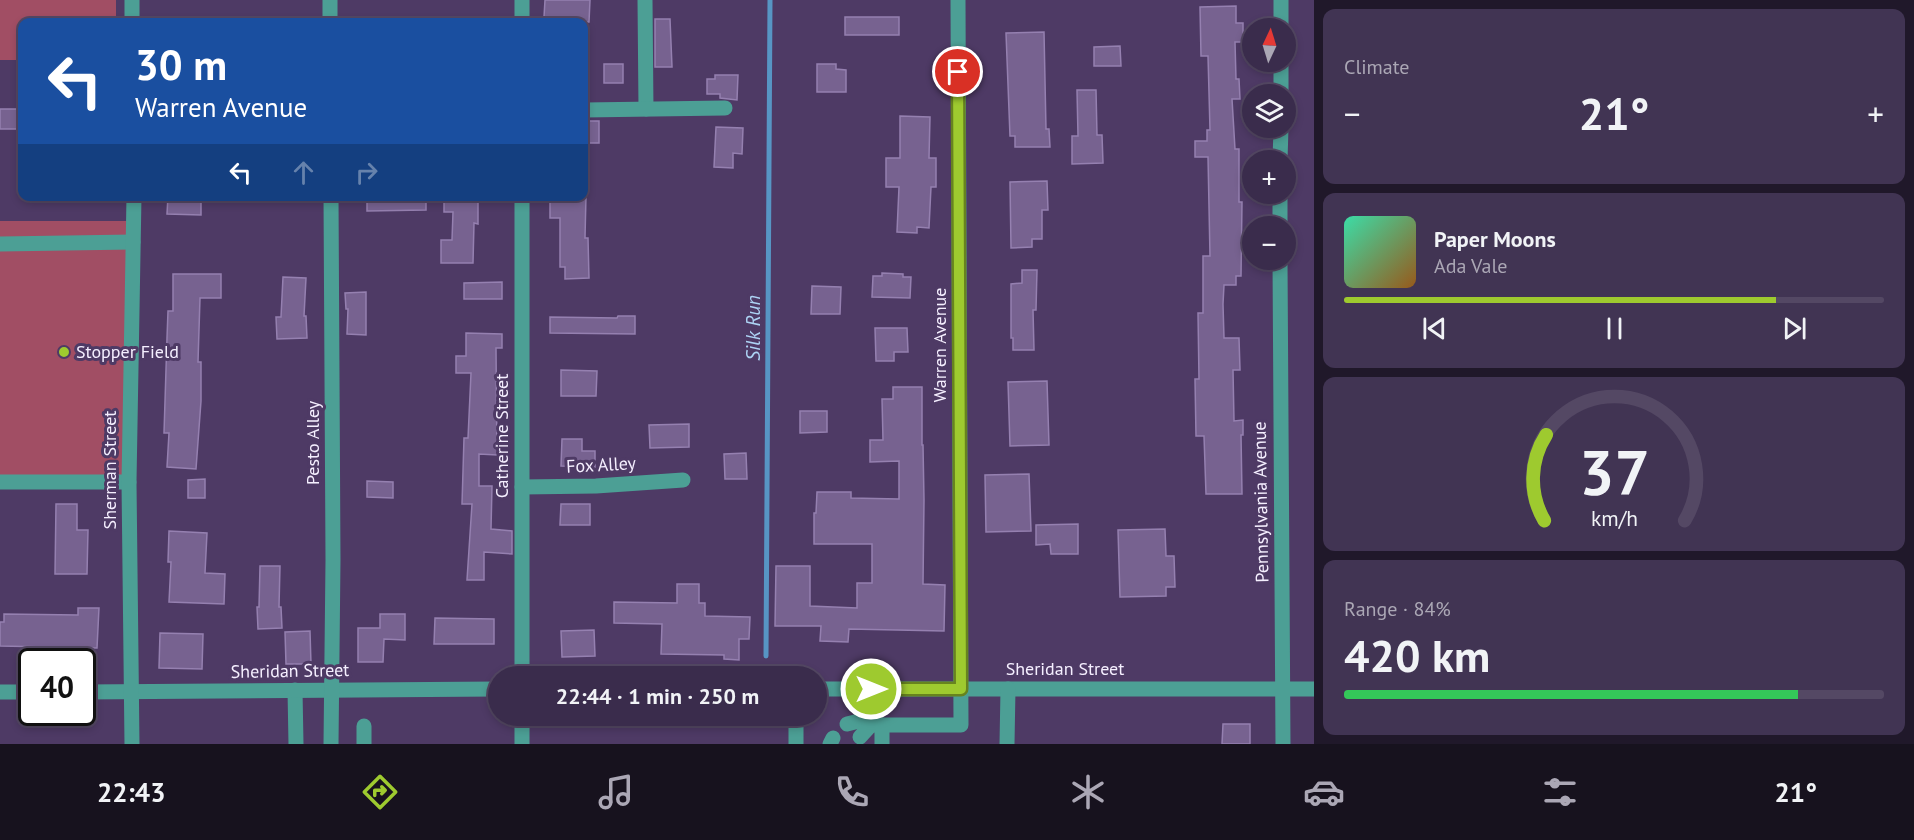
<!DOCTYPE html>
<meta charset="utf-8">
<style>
:root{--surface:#3a2c4c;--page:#413453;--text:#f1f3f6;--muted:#aba7b5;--line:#544864;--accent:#9eca2f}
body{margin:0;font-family:"PT Sans",sans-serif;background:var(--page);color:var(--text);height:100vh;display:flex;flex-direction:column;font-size:22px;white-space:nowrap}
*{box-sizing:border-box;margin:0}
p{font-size:20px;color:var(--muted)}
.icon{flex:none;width:33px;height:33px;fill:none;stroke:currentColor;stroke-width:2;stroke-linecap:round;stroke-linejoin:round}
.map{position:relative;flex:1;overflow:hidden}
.sheet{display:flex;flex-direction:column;gap:9px;padding:9px;background:#20182a;width:600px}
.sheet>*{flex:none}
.guide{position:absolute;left:18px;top:18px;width:570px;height:183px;border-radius:12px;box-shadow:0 3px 9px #0003,0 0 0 2px var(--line);background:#1a4fa0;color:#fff;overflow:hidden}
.needle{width:39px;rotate:4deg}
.tools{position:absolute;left:1242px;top:18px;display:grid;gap:12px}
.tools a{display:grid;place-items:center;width:54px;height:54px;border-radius:50%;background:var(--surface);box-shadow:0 3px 9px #0003,0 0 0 2px var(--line);font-size:30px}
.speed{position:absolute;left:18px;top:648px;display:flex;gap:12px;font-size:30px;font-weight:700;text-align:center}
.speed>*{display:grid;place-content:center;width:78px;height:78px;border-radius:50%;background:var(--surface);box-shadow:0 3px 9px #0003,0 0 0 2px var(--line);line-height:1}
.speed .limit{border:3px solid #111;border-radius:9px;background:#fff;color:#111}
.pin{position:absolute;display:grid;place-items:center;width:51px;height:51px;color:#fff;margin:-26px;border:3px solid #fff;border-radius:50%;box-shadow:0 2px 6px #0007}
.me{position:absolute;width:66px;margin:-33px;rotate:90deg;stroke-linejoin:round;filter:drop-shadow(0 0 4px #0008)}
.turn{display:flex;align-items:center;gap:21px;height:126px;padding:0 18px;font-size:27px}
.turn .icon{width:78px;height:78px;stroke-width:2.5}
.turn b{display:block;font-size:42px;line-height:51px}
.lanes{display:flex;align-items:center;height:57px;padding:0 18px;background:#0003;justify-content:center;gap:30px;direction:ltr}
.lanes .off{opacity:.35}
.big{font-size:45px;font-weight:800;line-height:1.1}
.sheet .widget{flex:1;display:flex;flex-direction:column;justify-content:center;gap:9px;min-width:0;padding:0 21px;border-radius:12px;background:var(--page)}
.sheet .dial{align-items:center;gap:0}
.dial svg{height:156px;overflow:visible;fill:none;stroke:var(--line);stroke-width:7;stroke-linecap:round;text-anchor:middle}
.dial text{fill:var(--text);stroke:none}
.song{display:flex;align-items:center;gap:18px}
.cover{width:72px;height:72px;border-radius:9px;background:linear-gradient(135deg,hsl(160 70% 55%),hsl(30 70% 35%))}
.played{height:6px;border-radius:3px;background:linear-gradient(90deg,var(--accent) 80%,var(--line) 80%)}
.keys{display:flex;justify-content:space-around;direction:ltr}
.heat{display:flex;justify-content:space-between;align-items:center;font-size:33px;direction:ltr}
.charge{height:9px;border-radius:4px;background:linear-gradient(90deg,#34c759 84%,var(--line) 0)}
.trip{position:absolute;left:488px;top:666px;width:339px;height:60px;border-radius:30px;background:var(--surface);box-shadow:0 3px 9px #0003,0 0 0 2px var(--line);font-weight:800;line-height:60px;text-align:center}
.tab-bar{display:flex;height:96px;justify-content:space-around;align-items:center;background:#17121e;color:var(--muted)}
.tab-bar .icon{width:42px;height:42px}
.tab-bar .active{color:var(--accent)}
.tab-bar b{font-size:27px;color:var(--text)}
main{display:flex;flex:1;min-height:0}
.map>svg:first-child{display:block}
</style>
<main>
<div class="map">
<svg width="1314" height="744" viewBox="0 0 1314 744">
<rect width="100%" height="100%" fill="#4e3a65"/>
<!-- green -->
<g fill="#a14e64">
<polygon points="0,0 116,0 116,22 22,22 22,60 0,60"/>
<polygon points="0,221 128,221 129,482 0,482"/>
</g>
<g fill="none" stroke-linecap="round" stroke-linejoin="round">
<!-- stream -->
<polyline stroke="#5795c4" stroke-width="5" points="766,656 770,0"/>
</g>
<!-- building -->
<g fill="#776290" stroke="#9580b0" stroke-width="1.5">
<polygon points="545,0 590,0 589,22 562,22 562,17 544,17"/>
<polygon points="1236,6 1236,23 1243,23 1243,42 1235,42 1236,79 1239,79 1240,99 1232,99 1235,149 1239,149 1239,202 1242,202 1241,276 1236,276 1236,285 1224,285 1223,304 1224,338 1239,338 1240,370 1233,370 1234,421 1243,420 1243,435 1241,435 1242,494 1206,494 1204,436 1196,436 1195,379 1199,379 1198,313 1203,313 1203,256 1210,256 1208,157 1195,157 1195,141 1207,141 1207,130 1210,130 1208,56 1201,56 1200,7"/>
<rect x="845" y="17" width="54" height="18"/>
<polygon points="655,19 670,19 672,67 655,67"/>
<polygon points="1044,32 1046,129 1049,129 1050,147 1015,147 1015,136 1010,136 1006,33"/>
<polygon points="1120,46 1121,66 1094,66 1094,47"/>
<rect x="604" y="64" width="19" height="19"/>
<polygon points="817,64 836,64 836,69 846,70 846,92 817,92"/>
<polygon points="715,75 738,75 737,100 720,98 720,94 707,94 707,79 715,79"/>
<polygon points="1077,90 1096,90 1097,135 1102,135 1103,163 1072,164 1072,136 1078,136"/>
<polygon points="0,109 22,109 22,125 20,125 20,129 0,129"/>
<polygon points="900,116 930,117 929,158 936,158 936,187 931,187 929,228 917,227 917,233 897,232 899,187 886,187 886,158 900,158"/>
<rect x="584" y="121" width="15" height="22"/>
<polygon points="716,127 743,128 742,154 733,153 733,168 714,167"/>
<polygon points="1047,181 1048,210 1042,210 1042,239 1032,239 1032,247 1011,248 1010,182"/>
<polygon points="168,196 201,196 201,215 167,214"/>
<polygon points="367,196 426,196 426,210 367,211"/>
<polygon points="444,196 478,196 478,224 474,223 473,263 441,263 441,240 452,240 453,212 444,212"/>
<polygon points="550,196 586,196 585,238 588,238 589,278 565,279 565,267 560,267 560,218 550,218"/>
<polygon points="1022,270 1037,270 1036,310 1033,310 1034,350 1013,350 1013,338 1011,338 1011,284 1022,283"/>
<polygon points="882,273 903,274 903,277 911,277 910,298 872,297 873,276 882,276"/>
<polygon points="173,274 221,274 221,298 200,298 198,362 201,362 201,401 196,469 167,467 169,433 164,433 167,338 168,311 173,311"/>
<polygon points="283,277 306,278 304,316 306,316 307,338 277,339 276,317 281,317"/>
<polygon points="502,282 502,299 464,299 464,283"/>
<polygon points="812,286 841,287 840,314 811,314"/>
<polygon points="366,292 366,335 347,334 348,309 346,309 345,293"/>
<polygon points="618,316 635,316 635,334 550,333 550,317 617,318"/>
<polygon points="875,328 907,328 908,352 894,352 894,361 876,361"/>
<polygon points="466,333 502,334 502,348 496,348 497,455 479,454 479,486 492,486 491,529 512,531 512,554 484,552 484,580 467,580 472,504 462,504 464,438 468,438 471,373 456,373 456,356 466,356"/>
<polygon points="561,370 597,371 596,396 561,396"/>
<polygon points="1047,381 1049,445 1010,446 1008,382"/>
<polygon points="893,387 922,387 922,445 923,445 924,500 923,584 945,585 944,631 849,629 848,642 820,641 821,626 775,626 776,566 810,566 810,606 857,608 857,583 872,583 872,544 814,544 814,513 816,513 817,492 851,492 851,498 899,499 899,461 870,462 870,440 883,440 882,399 893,399"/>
<polygon points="800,411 827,411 827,432 800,433"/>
<polygon points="689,424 689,447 650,448 649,425"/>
<polygon points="562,439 582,439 582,451 595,451 595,467 561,466"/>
<polygon points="746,453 747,479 725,479 724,454"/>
<polygon points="1029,474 1031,531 986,532 985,475"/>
<polygon points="205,479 205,498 188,498 188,480"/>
<polygon points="367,481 393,482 393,498 367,497"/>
<polygon points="56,504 77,504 77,530 88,530 87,574 55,574"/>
<polygon points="561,504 590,504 590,525 560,525"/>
<polygon points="1078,524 1078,554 1051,554 1050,544 1036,545 1036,525"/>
<polygon points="1165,529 1166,556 1174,556 1175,587 1166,587 1166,596 1120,597 1118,530"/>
<polygon points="169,531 207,533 205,573 225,574 224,604 169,602 171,562 168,562"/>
<polygon points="260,566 280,566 279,607 281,607 282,628 258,629 257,607 259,607"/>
<polygon points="677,584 699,584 699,603 705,603 705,616 750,617 749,639 739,639 739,660 724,659 724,655 661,654 662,624 614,623 614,602 677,603"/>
<polygon points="78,608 99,608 97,648 0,646 0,622 4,622 4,614 78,615"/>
<polygon points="380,614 405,614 405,640 384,639 383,662 358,662 358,628 380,628"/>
<polygon points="435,618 494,619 494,644 434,644"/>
<polygon points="594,630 595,656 562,657 561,631"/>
<polygon points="310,631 311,664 286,664 285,632"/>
<polygon points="160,633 203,634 202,669 159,668"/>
<polygon points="1223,724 1250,724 1250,744 1222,744"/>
</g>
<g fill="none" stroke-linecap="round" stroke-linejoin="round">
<!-- minor -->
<g stroke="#4c9f95" stroke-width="15">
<polyline points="330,0 330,22"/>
<polyline points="645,0 646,109"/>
<polyline points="1281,0 1281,28"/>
<polyline points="132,22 132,0"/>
<polyline points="522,22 522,0"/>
<polyline points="1281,94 1281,62"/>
<polyline points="584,110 725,108"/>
<polyline points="1280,160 1281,128"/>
<polyline points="1280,226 1280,194"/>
<polyline points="0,244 133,242"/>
<polyline points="1280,260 1283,744"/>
<polyline points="0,482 129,482"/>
<polyline points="522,487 596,486 683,480"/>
<polyline points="522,676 522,196"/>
<polyline points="816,689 1314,689"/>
<polyline points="871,689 871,725 961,725 958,0"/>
<polyline points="295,690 296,744"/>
<polyline points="0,692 32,692"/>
<polyline points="82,692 498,689"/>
<polyline points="522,716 522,744"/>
<polyline points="796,716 796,744"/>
<polyline points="847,724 871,718"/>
<polyline points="364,726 364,744"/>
<polyline points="860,737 871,725"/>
<polyline points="132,744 129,482 134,196"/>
<polyline points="331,744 333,560 331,196"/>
<polyline points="830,744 833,738"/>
<polyline points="882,744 882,725"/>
<polyline points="1007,744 1008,689"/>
</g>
</g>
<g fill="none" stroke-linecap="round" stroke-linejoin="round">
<defs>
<polyline id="route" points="871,689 961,689 958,72"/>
</defs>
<!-- route casing -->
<use href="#route" stroke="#67831f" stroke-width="15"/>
<!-- route -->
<use href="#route" stroke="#9eca2f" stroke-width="10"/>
</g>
<!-- markers -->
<circle fill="#9eca2f" stroke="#4e3a65" stroke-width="2" cx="64" cy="352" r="6"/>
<g text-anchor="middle" stroke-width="6" stroke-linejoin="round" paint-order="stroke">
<!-- street labels -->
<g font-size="18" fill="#f5efff" stroke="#4e3a65">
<text transform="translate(940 345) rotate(-90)" y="6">Warren Avenue</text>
<text transform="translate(502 436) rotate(-90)" y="6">Catherine Street</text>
<text transform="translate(313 443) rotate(-90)" y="6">Pesto Alley</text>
<text transform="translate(601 465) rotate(-3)" y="6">Fox Alley</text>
<text transform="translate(110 470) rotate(-90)" y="6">Sherman Street</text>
<text transform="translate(1261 502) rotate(-91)" y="6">Pennsylvania Avenue</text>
<text x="1065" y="675">Sheridan Street</text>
<text transform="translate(290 671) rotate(-1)" y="6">Sheridan Street</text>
</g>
<!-- poi labels -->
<g font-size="18" fill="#f5efff" stroke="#4e3a65" text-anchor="start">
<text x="76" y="358">Stopper Field</text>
</g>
<!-- water labels -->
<g font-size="20" font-style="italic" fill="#add3f4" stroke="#4e3a65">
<text transform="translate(753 328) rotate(-90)" y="7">Silk Run</text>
</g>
</g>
</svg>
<div class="tools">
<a><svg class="needle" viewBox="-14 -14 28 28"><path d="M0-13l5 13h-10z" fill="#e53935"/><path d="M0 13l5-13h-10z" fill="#aba7b5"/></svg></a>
<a><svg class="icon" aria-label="layers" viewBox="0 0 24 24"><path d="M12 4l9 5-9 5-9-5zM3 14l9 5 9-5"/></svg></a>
<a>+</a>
<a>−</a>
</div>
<div class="speed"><div class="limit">40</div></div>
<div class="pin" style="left:958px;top:72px;background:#d93025"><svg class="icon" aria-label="arrive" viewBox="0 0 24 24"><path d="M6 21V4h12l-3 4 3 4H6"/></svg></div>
<svg class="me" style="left:871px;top:689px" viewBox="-20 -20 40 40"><circle r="17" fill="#9eca2f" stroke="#fff" stroke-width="3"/><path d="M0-11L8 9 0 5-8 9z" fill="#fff"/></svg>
<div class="trip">22:44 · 1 min · 250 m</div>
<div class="guide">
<div class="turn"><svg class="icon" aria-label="left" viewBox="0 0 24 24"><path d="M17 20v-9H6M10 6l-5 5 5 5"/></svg><div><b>30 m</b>Warren Avenue</div></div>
<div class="lanes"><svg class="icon" aria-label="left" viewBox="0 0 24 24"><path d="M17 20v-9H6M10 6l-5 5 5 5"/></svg><svg class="icon off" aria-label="ahead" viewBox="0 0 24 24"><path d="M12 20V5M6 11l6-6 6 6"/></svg><svg class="icon off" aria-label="right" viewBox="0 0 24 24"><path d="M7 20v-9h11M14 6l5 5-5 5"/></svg></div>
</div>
</div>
<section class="sheet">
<div class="widget"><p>Climate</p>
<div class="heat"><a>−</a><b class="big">21°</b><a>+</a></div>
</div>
<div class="widget">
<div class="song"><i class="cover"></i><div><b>Paper Moons</b><p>Ada Vale</p></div></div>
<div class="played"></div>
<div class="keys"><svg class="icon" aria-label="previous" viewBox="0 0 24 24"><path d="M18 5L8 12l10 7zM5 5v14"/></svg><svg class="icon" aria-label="pause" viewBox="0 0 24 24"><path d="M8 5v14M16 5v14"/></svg><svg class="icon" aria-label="next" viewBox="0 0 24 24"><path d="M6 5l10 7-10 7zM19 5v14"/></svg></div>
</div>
<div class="widget dial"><svg viewBox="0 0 100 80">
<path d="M14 69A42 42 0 1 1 86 69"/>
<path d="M14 69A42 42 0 0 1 15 25" stroke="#9eca2f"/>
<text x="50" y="56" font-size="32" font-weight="700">37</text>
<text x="50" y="72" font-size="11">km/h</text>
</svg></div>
<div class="widget"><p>Range · 84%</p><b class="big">420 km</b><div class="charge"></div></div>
</section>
</main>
<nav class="tab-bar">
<b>22:43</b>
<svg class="icon active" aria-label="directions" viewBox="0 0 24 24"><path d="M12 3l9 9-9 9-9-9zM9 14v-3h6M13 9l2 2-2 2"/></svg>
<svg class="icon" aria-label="music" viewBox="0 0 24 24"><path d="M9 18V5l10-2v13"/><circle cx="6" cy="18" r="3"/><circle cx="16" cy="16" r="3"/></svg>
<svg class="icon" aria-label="phone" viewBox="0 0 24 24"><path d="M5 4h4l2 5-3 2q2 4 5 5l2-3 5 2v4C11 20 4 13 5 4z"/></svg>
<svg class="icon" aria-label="climate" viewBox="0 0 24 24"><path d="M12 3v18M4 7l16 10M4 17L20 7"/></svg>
<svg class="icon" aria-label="car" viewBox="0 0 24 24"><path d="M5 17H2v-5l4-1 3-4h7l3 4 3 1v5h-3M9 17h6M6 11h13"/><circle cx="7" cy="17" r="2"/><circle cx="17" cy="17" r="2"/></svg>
<svg class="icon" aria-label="filters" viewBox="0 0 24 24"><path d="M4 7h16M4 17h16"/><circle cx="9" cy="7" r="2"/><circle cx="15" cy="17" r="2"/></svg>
<b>21°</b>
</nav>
